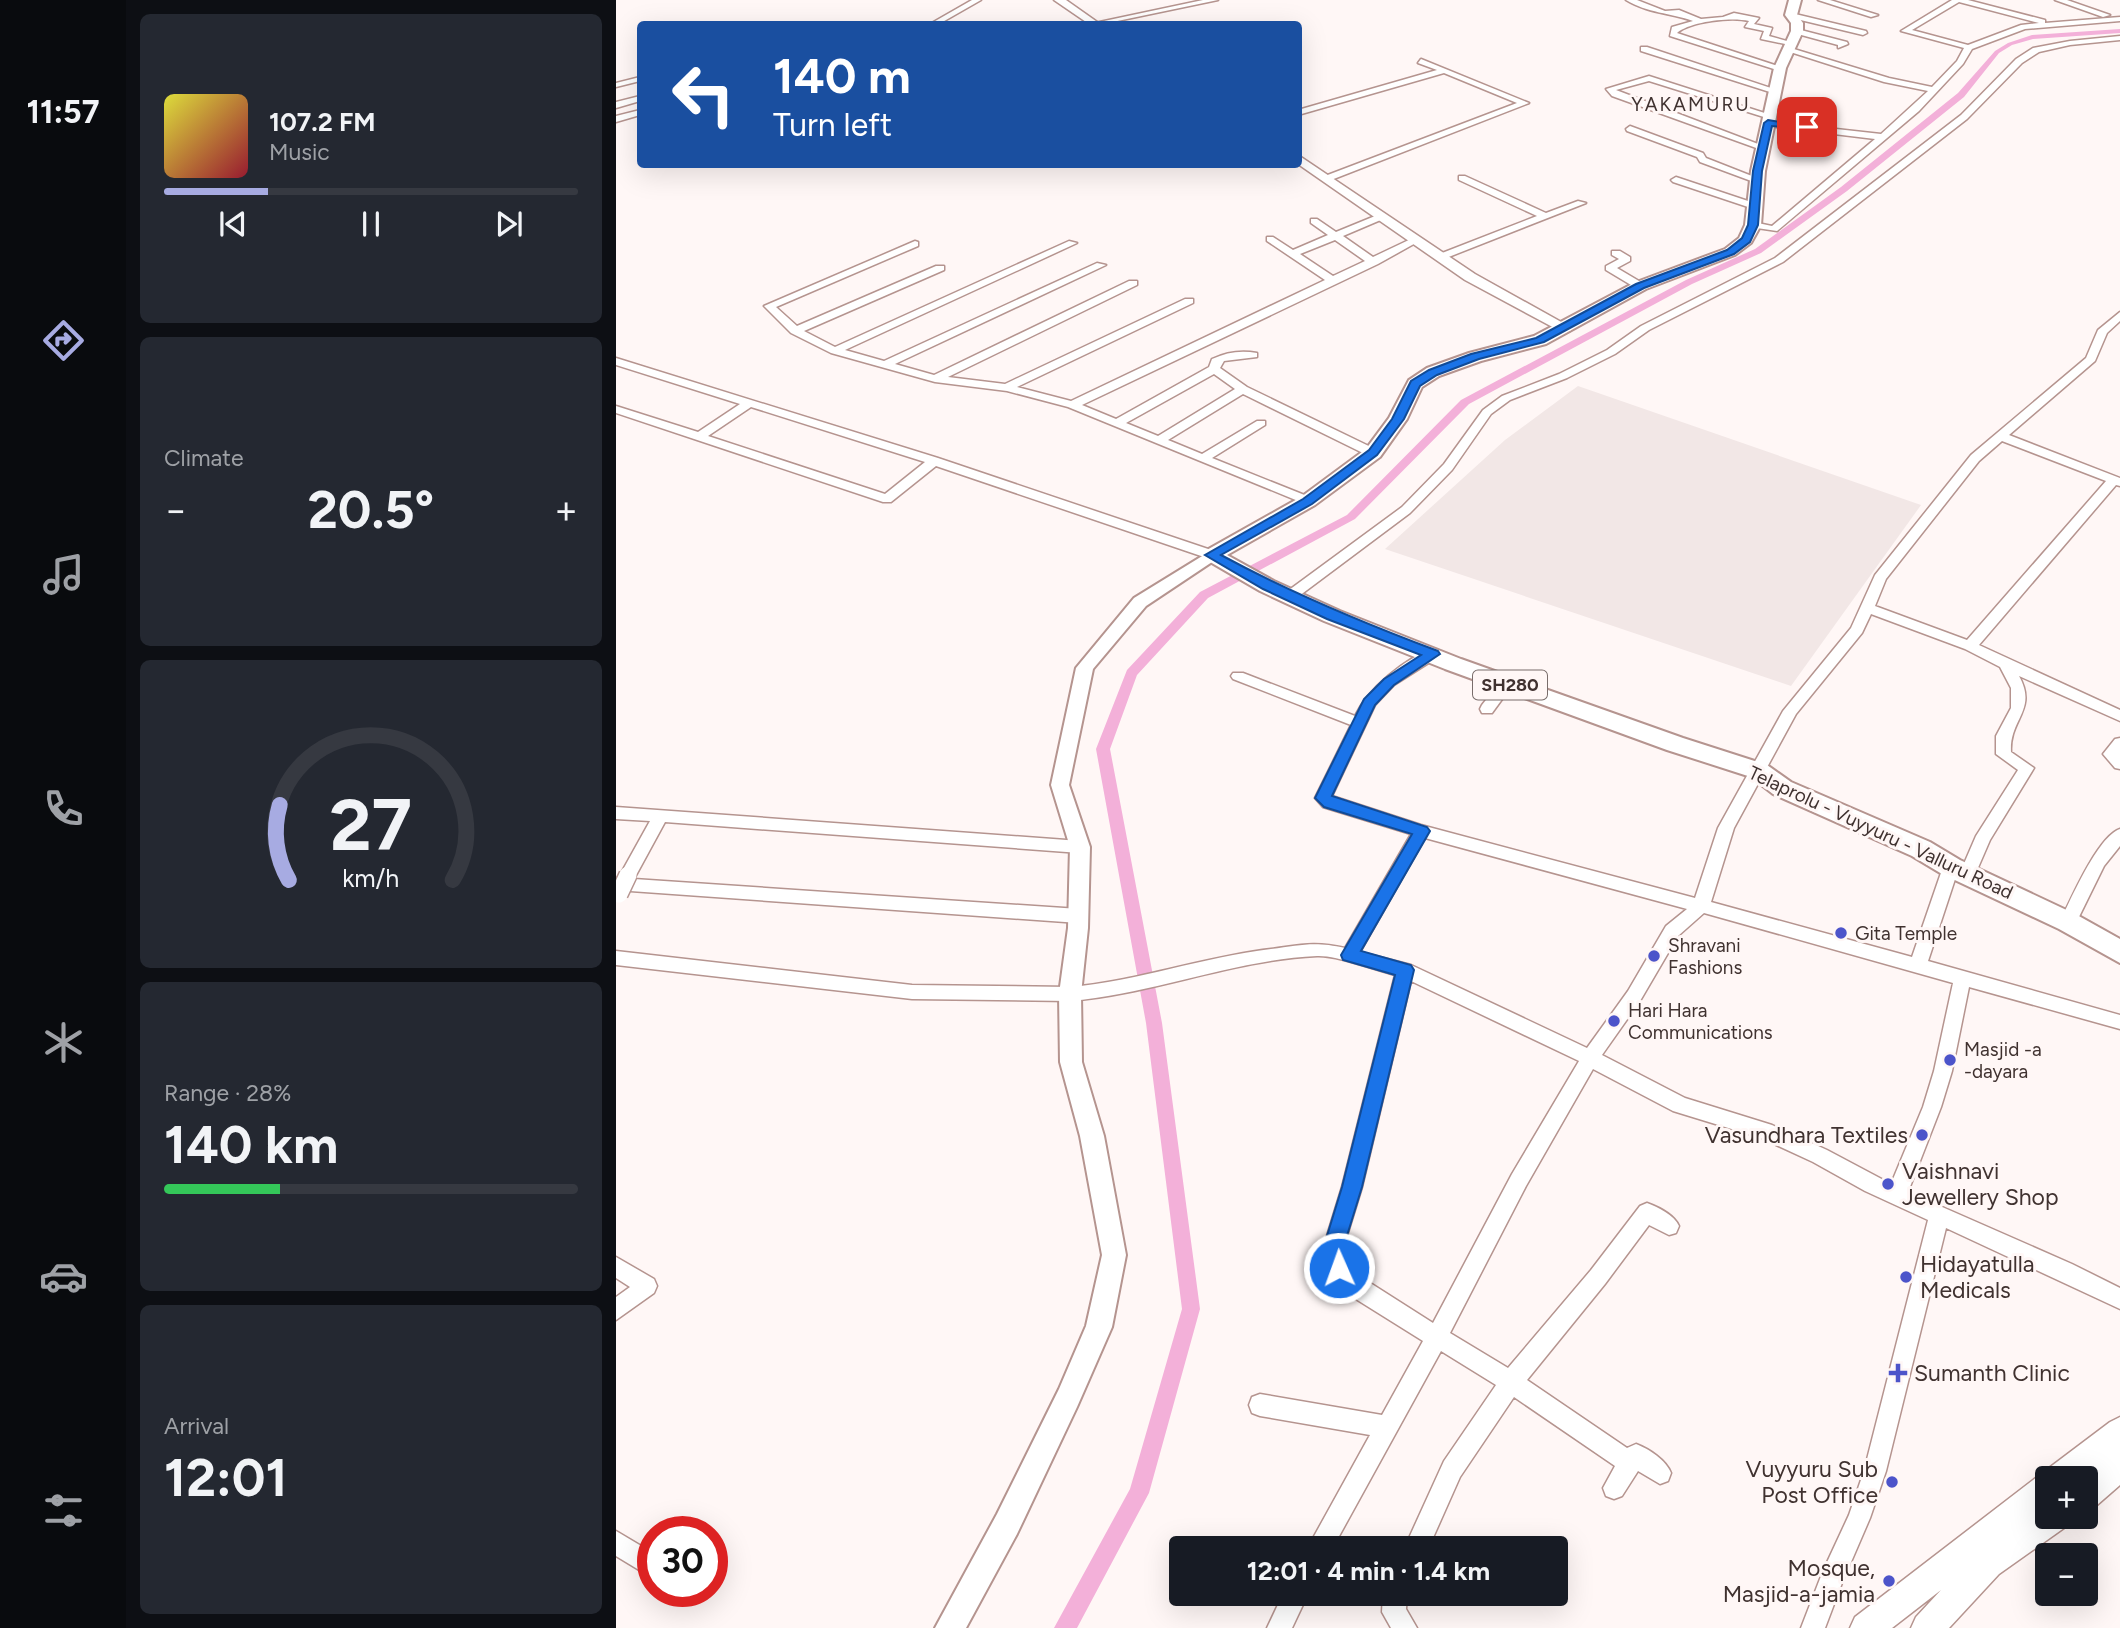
<!DOCTYPE html>
<meta charset="utf-8">
<style>
:root{--surface:#171b24;--page:#242831;--text:#f1f3f6;--muted:#9ea1a6;--line:#363941;--accent:#a7abe2}
body{margin:0;font-family:Figtree,sans-serif;background:var(--page);color:var(--text);height:100vh;display:flex;flex-direction:column;font-size:26px;white-space:nowrap}
*{box-sizing:border-box;margin:0}
p{font-size:23px;color:var(--muted)}
.icon{flex:none;width:38px;height:38px;fill:none;stroke:currentColor;stroke-width:2;stroke-linecap:round;stroke-linejoin:round}
.map{position:relative;flex:1;overflow:hidden}
.details{display:flex;flex-direction:column;gap:14px;padding:14px;background:#0d0f14;width:490px}
.details>*{flex:none}
.banner{position:absolute;left:21px;top:21px;width:665px;height:147px;border-radius:7px;box-shadow:0 7px 28px #0002;background:#1a4fa0;color:#fff;overflow:hidden}
.buttons{position:absolute;left:1419px;top:1466px;display:grid;gap:14px}
.buttons a{display:grid;place-items:center;width:63px;height:63px;border-radius:7px;background:var(--surface);box-shadow:0 7px 28px #0002;font-size:35px}
.speed{position:absolute;left:21px;top:1516px;display:flex;gap:14px;font-size:35px;font-weight:700;text-align:center}
.speed>*{display:grid;place-content:center;width:91px;height:91px;border-radius:50%;background:var(--surface);box-shadow:0 7px 28px #0002;line-height:1}
.speed .limit{border:10px solid #d22;background:#fff;color:#111}
.pin{position:absolute;display:grid;place-items:center;width:60px;height:60px;color:#fff;margin:-30px;border-radius:14px;box-shadow:0 4px 10px #0006}
.me{position:absolute;width:77px;margin:-38px;rotate:358deg;stroke-linejoin:round;filter:drop-shadow(0 0 5px #0008)}
.turn{display:flex;align-items:center;gap:24px;height:147px;padding:0 21px;font-size:32px}
.turn .icon{width:91px;height:91px;stroke-width:2.5}
.turn b{display:block;font-size:49px;line-height:60px}
.big{font-size:52px;font-weight:700;line-height:1.1}
.details .tile{flex:1;display:flex;flex-direction:column;justify-content:center;gap:10px;min-width:0;padding:0 24px;border-radius:10px;background:var(--page)}
.details .dial{align-items:center;gap:0}
.dial svg{height:182px;overflow:visible;fill:none;stroke:var(--line);stroke-width:7;stroke-linecap:round;text-anchor:middle}
.dial text{fill:var(--text);stroke:none}
.song{display:flex;align-items:center;gap:21px}
.cover{width:84px;height:84px;border-radius:10px;background:linear-gradient(135deg,hsl(60 70% 55%),hsl(350 70% 35%))}
.played{height:7px;border-radius:4px;background:linear-gradient(90deg,var(--accent) 25%,var(--line) 25%)}
.keys{display:flex;justify-content:space-around;direction:ltr}
.heat{display:flex;justify-content:space-between;align-items:center;font-size:38px;direction:ltr}
.charge{height:10px;border-radius:5px;background:linear-gradient(90deg,#34c759 28%,var(--line) 0)}
.trip{position:absolute;left:553px;top:1536px;width:399px;height:70px;border-radius:7px;background:var(--surface);box-shadow:0 7px 28px #0002;font-weight:700;line-height:70px;text-align:center}
main{display:flex;flex:1;min-height:0}
.tab-bar{display:flex;flex-direction:column;width:126px;justify-content:space-around;align-items:center;background:#090b0e;color:var(--muted)}
.tab-bar .icon{width:49px;height:49px}
.tab-bar .on{color:var(--accent)}
.tab-bar b{font-size:32px;color:var(--text)}
.map>svg:first-child{display:block}
</style>
<main>
<nav class="tab-bar">
<b>11:57</b>
<svg class="icon on" aria-label="directions" viewBox="0 0 24 24"><path d="M12 3l9 9-9 9-9-9zM9 14v-3h6M13 9l2 2-2 2"/></svg>
<svg class="icon" aria-label="music" viewBox="0 0 24 24"><path d="M9 18V5l10-2v13"/><circle cx="6" cy="18" r="3"/><circle cx="16" cy="16" r="3"/></svg>
<svg class="icon" aria-label="phone" viewBox="0 0 24 24"><path d="M5 4h4l2 5-3 2q2 4 5 5l2-3 5 2v4C11 20 4 13 5 4z"/></svg>
<svg class="icon" aria-label="climate" viewBox="0 0 24 24"><path d="M12 3v18M4 7l16 10M4 17L20 7"/></svg>
<svg class="icon" aria-label="car" viewBox="0 0 24 24"><path d="M5 17H2v-5l4-1 3-4h7l3 4 3 1v5h-3M9 17h6M6 11h13"/><circle cx="7" cy="17" r="2"/><circle cx="17" cy="17" r="2"/></svg>
<svg class="icon" aria-label="filters" viewBox="0 0 24 24"><path d="M4 7h16M4 17h16"/><circle cx="9" cy="7" r="2"/><circle cx="15" cy="17" r="2"/></svg>
</nav>
<section class="details">
<div class="tile">
<div class="song"><i class="cover"></i><div><b>107.2 FM</b><p>Music</p></div></div>
<div class="played"></div>
<div class="keys"><svg class="icon" aria-label="previous" viewBox="0 0 24 24"><path d="M18 5L8 12l10 7zM5 5v14"/></svg><svg class="icon" aria-label="pause" viewBox="0 0 24 24"><path d="M8 5v14M16 5v14"/></svg><svg class="icon" aria-label="next" viewBox="0 0 24 24"><path d="M6 5l10 7-10 7zM19 5v14"/></svg></div>
</div>
<div class="tile"><p>Climate</p>
<div class="heat"><a>−</a><b class="big">20.5°</b><a>+</a></div>
</div>
<div class="tile dial"><svg viewBox="0 0 100 80">
<path d="M14 69A42 42 0 1 1 86 69"/>
<path d="M14 69A42 42 0 0 1 10 36" stroke="#a7abe2"/>
<text x="50" y="56" font-size="32" font-weight="700">27</text>
<text x="50" y="72" font-size="11">km/h</text>
</svg></div>
<div class="tile"><p>Range · 28%</p><b class="big">140 km</b><div class="charge"></div></div>
<div class="tile"><p>Arrival</p><b class="big">12:01</b></div>
</section>
<div class="map">
<svg width="1504" height="1628" viewBox="0 0 1504 1628">
<rect width="100%" height="100%" fill="#fff7f6"/>
<!-- built -->
<polygon fill="#f2e7e6" points="962,386 1305,505 1175,686 769,549 889,440"/>
<g fill="none" stroke-linecap="round" stroke-linejoin="round">
<!-- canal -->
<polygon fill="#f3b0d9" fill-rule="evenodd" points="1504,29 1504,33 1417,39 1396,45 1383,53 1348,97 1231,191 1145,253 1076,284 853,404 739,519 592,598 521,675 494,749 546,1023 584,1309 533,1493 461,1628 438,1628 514,1489 566,1309 530,1023 480,749 511,670 584,592 731,515 845,400 1070,280 1139,249 1225,187 1342,93 1379,51 1392,43 1416,35"/>
<defs>
<g id="minor">
<polygon points="356,0 365,0 323,24 314,24"/>
<polygon points="587,0 602,0 487,24 474,24"/>
<path d="M1010,0H1021L1049,11L1063,10L1085,19L1107,17L1118,13L1143,18L1138,24L1156,28L1153,36L1178,43L1174,45L1145,39L1148,31L1129,27L1133,21C1116,17 1075,21 1061,33L1168,68L1161,70L1054,36L1056,27L1077,21C1055,13 1031,13 1010,0Z"/>
<polygon points="1202,0 1214,0 1262,15 1255,17"/>
<path d="M1336,0H1352L1429,20V23L1504,17V21L1409,29L1356,49L1347,64L1303,111L1161,231L1134,227L1132,225L1137,222L1156,226L1259,139L1152,126L1148,123L1149,121L1265,134L1312,91L1268,82L1168,50V46L1273,78L1316,87L1341,61L1348,48L1285,31ZM1343,2L1423,23L1405,25L1352,45L1296,30Z"/>
<polygon points="1439,0 1451,0 1494,15 1487,17"/>
<polygon points="1175,13 1250,31 1251,33 1247,35 1172,17"/>
<polygon points="1181,29 1231,42 1232,44 1222,48 1222,45 1178,33"/>
<polygon points="1504,36 1504,40 1454,45 1423,52 1406,63 1351,119 1167,262 1033,330 999,354 951,378 894,400 875,414 836,470 794,513 679,599 669,599 667,596 669,593 786,507 828,464 867,410 886,396 943,374 991,350 1025,326 1159,258 1345,115 1400,59 1417,48 1454,41"/>
<polygon points="1025,47 1031,47 1164,91 1157,93 1025,51"/>
<polygon points="805,59 913,103 715,180 709,180 709,176 901,103 828,73 682,115 682,110 821,70 802,63"/>
<polygon points="1033,76 1158,116 1151,118 1033,81 1000,90 1150,147 1143,149 996,96 990,89"/>
<polygon points="24,77 24,81 0,87 0,83"/>
<polygon points="24,96 24,101 0,108 0,102"/>
<polygon points="24,110 24,115 0,122 0,116"/>
<polygon points="1014,126 1087,153 1090,158 1146,180 1138,182 1084,162 1081,157 1011,131 1010,129"/>
<polygon points="843,176 849,176 930,213 962,201 970,203 825,260 821,259 821,255 921,216 843,180"/>
<polygon points="1060,177 1141,204 1143,206 1135,208 1057,182 1055,180"/>
<path d="M764,214L767,215V219L727,236L757,257L797,238L805,240L762,264L466,405L500,419L593,367L596,359C611,352 625,350 641,353V357L608,361L604,368L631,387L761,450V456H753L627,394L552,440L586,454L641,421H649V425L596,458L696,498V504L692,505L452,407L391,391L319,382L215,353L175,333L148,306L299,241L302,242V246L160,307L181,326L320,266H328V270L188,331L219,347L453,241L461,243L229,350L268,361L481,263L490,265L279,364L318,375L513,281H521V285L332,377L389,384L569,299H577V303L401,387L455,401L709,280L651,241V237H657L677,250L712,235L695,223V219H701L720,232ZM719,240L749,261L717,276L684,254ZM598,374L619,389L542,436L510,423Z"/>
<polygon points="996,251 1004,251 1014,257 1014,261 1001,268 1028,284 1028,288 1020,288 990,270 990,266 1003,259 996,255"/>
<path d="M1504,312V321L1491,333L1479,361L1393,435L1504,478V486L1500,485L1363,645L1504,710V721L1403,676C1422,710 1393,719 1395,752L1418,768L1374,840L1358,877H1346L1344,873L1360,836L1402,770L1380,754V736L1395,708V688L1384,667L1349,649L1255,614L1246,633L1180,714L1118,828L1095,902L1296,957L1327,867L1329,863H1341L1343,867L1312,961L1504,1015V1029L1353,987L1336,1071L1325,1107L1292,1192L1456,1264L1504,1288V1309L1330,1228L1270,1471L1254,1518L1226,1583L1209,1628H1185L1207,1571L1233,1515L1248,1471L1312,1220L1249,1191L1197,1162L1145,1138L1057,1111L977,1069L910,1186L834,1333L892,1368L975,1270L1024,1206L1031,1203C1042,1207 1058,1215 1063,1226L1060,1233L1053,1235L1033,1225L989,1284L911,1380L1011,1448L1020,1444C1033,1449 1050,1460 1055,1473L1052,1481L1044,1484L1022,1471L1006,1496L998,1499L990,1496L987,1488L999,1466L898,1397L844,1477L812,1549H788L828,1461L880,1385L825,1351L716,1549H691L754,1435L644,1416L636,1413L633,1405L636,1397L644,1394L766,1415L807,1341L735,1296L723,1286L713,1268L710,1239L726,1187L779,975C759,970 720,955 701,956C617,960 537,994 454,1001L296,999L0,965V951L296,985L454,987C522,981 587,957 655,949C685,945 699,941 729,948L795,834L707,807L699,798L735,725L617,679L615,676L617,673H627L739,716C752,689 789,658 817,649L824,654L822,657L778,685L759,705L716,796L805,825L1079,898L1102,828L1167,711L1235,628L1259,575L1355,455L1470,358L1482,330ZM1386,441L1490,481L1351,640L1259,606L1270,579L1363,461ZM809,838L1071,909L1050,926L1012,991L971,1048L795,965L744,952ZM1088,913L1337,983L1318,1071L1307,1107L1275,1184L1211,1150L1156,1125L1069,1098L986,1055L1024,1001L1062,936ZM795,981L963,1061L896,1174L817,1323L737,1272L733,1265L730,1239L746,1187Z"/>
<path d="M0,358L322,458L601,552L603,555L601,558H591L320,466L275,502H267L0,413V406L82,432L124,404L0,365ZM135,407L309,462L269,494L92,436Z"/>
<polygon points="890,679 895,681 897,684 895,687 876,713 866,713 864,709 866,705 885,681"/>
<polygon points="1504,738 1504,769 1499,768 1487,754 1499,739"/>
<polygon points="0,807 464,841 470,843 472,847 470,851 464,853 49,822 18,879 463,909 469,911 471,916 469,921 463,923 0,890 0,878 5,878 4,875 34,821 0,819"/>
<path d="M1504,829V846L1488,866L1458,927H1446L1444,922C1454,901 1482,836 1504,829Z"/>
<polygon points="0,1257 38,1279 41,1286 38,1293 0,1320 0,1297 14,1287 0,1278"/>
<polygon points="0,1531 37,1553 37,1574 33,1576 0,1556"/>
<polygon points="667,1594 692,1594 676,1628 651,1628"/>
<polygon points="767,1594 791,1594 790,1609 801,1628 775,1628 766,1612"/>
</g>
<polygon id="tertiary" points="596,550 602,552 604,555 602,558 530,606 477,669 453,785 474,847 472,928 465,994 466,1062 488,1136 510,1255 496,1327 461,1407 401,1534 350,1628 319,1628 381,1514 443,1389 470,1326 486,1255 464,1136 444,1062 443,994 452,928 454,847 435,785 460,668 518,598"/>
<g id="secondary">
<polygon points="438,0 450,0 484,24 473,24"/>
<polygon points="682,155 859,274 956,328 954,331 944,331 849,280 682,164"/>
<polygon points="1504,1417 1504,1485 1481,1505 1470,1509 1470,1479 1432,1479 1432,1517 1452,1517 1448,1528 1383,1574 1333,1628 1295,1628 1300,1617 1325,1590 1276,1628 1234,1628 1239,1617 1421,1477 1431,1473 1433,1468 1494,1422"/>
</g>
<polygon id="primary" points="1173,0 1185,0 1181,15 1187,23 1187,31 1170,68 1149,171 1145,225 1135,243 1119,255 1030,289 930,344 865,361 823,376 806,387 791,419 764,457 699,505 611,555 658,581 724,611 845,659 1067,738 1151,765 1175,782 1314,842 1344,860 1461,915 1504,939 1504,963 1443,929 1326,874 1296,856 1157,794 1135,777 1051,750 829,669 708,621 644,591 589,559 586,555 589,551 685,497 750,449 773,418 793,380 811,368 853,353 918,336 1018,283 1109,249 1123,238 1129,225 1135,171 1158,68 1175,31 1175,23 1169,15"/>
</defs>
<!-- minor casing -->
<use href="#minor" stroke="#b5948f" stroke-width="3"/>
<!-- tertiary casing -->
<use href="#tertiary" stroke="#b5948f" stroke-width="4"/>
<!-- secondary casing -->
<use href="#secondary" stroke="#b5948f" stroke-width="3"/>
<!-- primary casing -->
<use href="#primary" stroke="#b5948f" stroke-width="4"/>
<!-- minor -->
<use href="#minor" fill="#fff" fill-rule="evenodd"/>
<!-- tertiary -->
<use href="#tertiary" fill="#fff" fill-rule="evenodd"/>
<!-- secondary -->
<use href="#secondary" fill="#fff" fill-rule="evenodd"/>
<!-- primary -->
<use href="#primary" fill="#fff" fill-rule="evenodd"/>
<defs>
<polyline id="minor-bridge" points="3,894 12,875"/>
</defs>
<!-- minor-bridge casing -->
<use href="#minor-bridge" stroke="#b5948f" stroke-width="20" stroke-linecap="butt"/>
<!-- minor-bridge -->
<use href="#minor-bridge" stroke="#fff" stroke-width="17"/>
</g>
<!-- route -->
<path fill="#1a73e8" stroke="#114b97" stroke-width="2" d="M1152,120L1195,127L1191,129L1156,126L1146,171L1142,225L1134,242L1118,254L1028,288L928,342L863,359L821,375L804,386L788,419L761,455L696,504L605,555C675,593 747,623 822,651L824,654L778,685L759,705L716,796L811,827L814,831L745,951L795,965L798,970L746,1187L730,1239L733,1268L730,1275L723,1277L716,1275L710,1239L726,1187L779,975L727,960L725,955L796,834L708,807L699,798L748,699L768,679L805,655L711,619L647,589L589,555L687,499L753,450L776,419L795,381L813,370L855,354L920,338L1020,284L1111,250L1126,238L1132,225L1137,171L1148,123Z"/>
<!-- markers -->
<g fill="#4c54ca" stroke="#fff7f6" stroke-width="2.5">
<circle cx="1225" cy="933" r="7"/>
<circle cx="1038" cy="956" r="7"/>
<circle cx="998" cy="1021" r="7"/>
<circle cx="1334" cy="1060" r="7"/>
<circle cx="1306" cy="1135" r="7"/>
<circle cx="1272" cy="1184" r="7"/>
<circle cx="1290" cy="1277" r="7"/>
<path d="M1278.5 1362.5h7v7h7v7h-7v7h-7v-7h-7v-7h7z"/>
<circle cx="1276" cy="1482" r="7"/>
<circle cx="1273" cy="1581" r="7"/>
</g>
<g text-anchor="middle" stroke-width="6" stroke-linejoin="round" paint-order="stroke">
<!-- shield labels -->
<rect fill="#fff7f6" stroke="#796d6b" stroke-width="2" x="857" y="670.5" width="74" height="29" rx="5"/>
<g font-size="18" font-weight="bold" fill="#403230">
<text x="894" y="691">SH280</text>
</g>
<!-- far-quarter labels -->
<g font-size="19" letter-spacing="2" fill="#403230" stroke="#fff7f6">
<text x="1075" y="111">YAKAMURU</text>
</g>
<!-- street labels -->
<g font-size="19" fill="#403230" stroke="#fff7f6">
<text transform="translate(1265 832) rotate(25)" y="7">Telaprolu - Vuyyuru - Valluru Road</text>
</g>
<!-- poi labels -->
<g font-size="19" fill="#403230" stroke="#fff7f6" text-anchor="start">
<text x="1239" y="940">Gita Temple</text>
<text x="1052" y="952">Shravani<tspan x="1052" dy="22">Fashions</tspan></text>
<text x="1012" y="1017">Hari Hara<tspan x="1012" dy="22">Communications</tspan></text>
<text x="1348" y="1056">Masjid -a<tspan x="1348" dy="22">-dayara</tspan></text>
</g>
<!-- near-poi labels -->
<g font-size="23" fill="#403230" stroke="#fff7f6" text-anchor="end">
<text x="1292" y="1143">Vasundhara Textiles</text>
<text x="1286" y="1179" text-anchor="start">Vaishnavi<tspan x="1286" dy="26">Jewellery Shop</tspan></text>
<text x="1304" y="1272" text-anchor="start">Hidayatulla<tspan x="1304" dy="26">Medicals</tspan></text>
<text x="1298" y="1381" text-anchor="start">Sumanth Clinic</text>
<text x="1262" y="1477">Vuyyuru Sub<tspan x="1262" dy="26">Post Office</tspan></text>
<text x="1259" y="1576">Mosque,<tspan x="1259" dy="26">Masjid-a-jamia</tspan></text>
</g>
</g>
</svg>
<div class="buttons">
<a>+</a>
<a>−</a>
</div>
<div class="speed"><div class="limit">30</div></div>
<div class="pin" style="left:1191px;top:127px;background:#d93025"><svg class="icon" aria-label="arrive" viewBox="0 0 24 24"><path d="M6 21V4h12l-3 4 3 4H6"/></svg></div>
<svg class="me" style="left:723px;top:1268px" viewBox="-20 -20 40 40"><circle r="17" fill="#1a73e8" stroke="#fff" stroke-width="3"/><path d="M0-11L8 9 0 5-8 9z" fill="#fff"/></svg>
<div class="trip">12:01 · 4 min · 1.4 km</div>
<div class="banner">
<div class="turn"><svg class="icon" aria-label="left" viewBox="0 0 24 24"><path d="M17 20v-9H6M10 6l-5 5 5 5"/></svg><div><b>140 m</b>Turn left</div></div>
</div>
</div>
</main>
